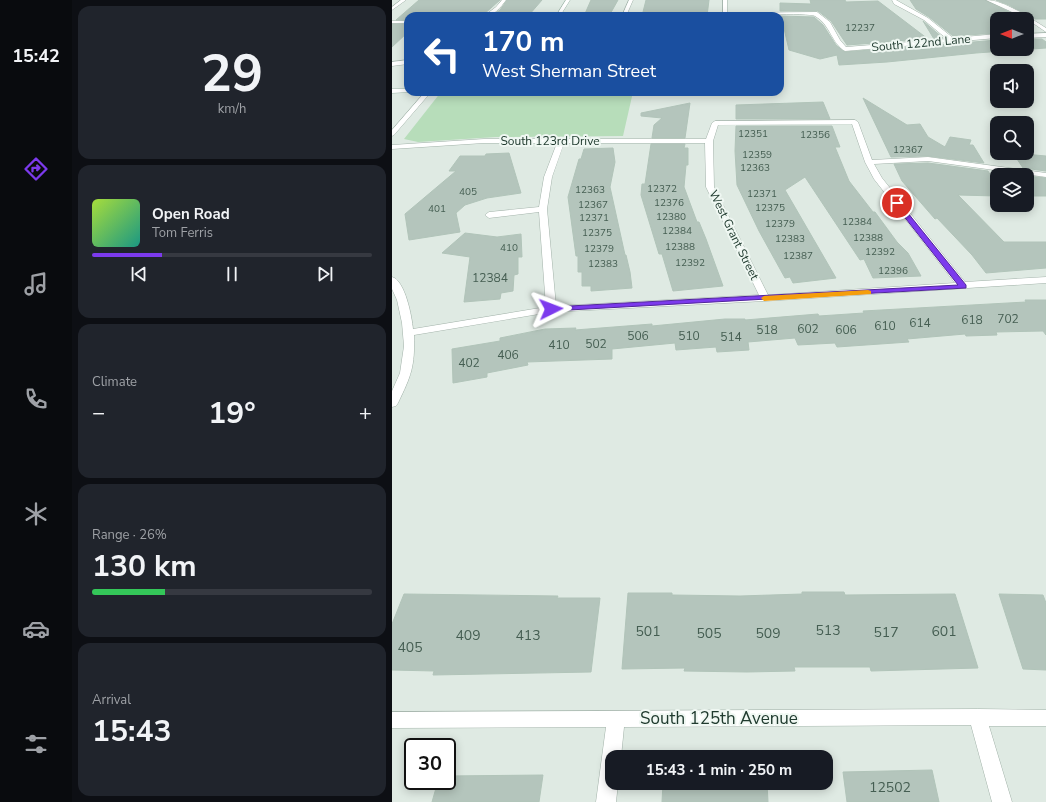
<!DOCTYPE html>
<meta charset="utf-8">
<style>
:root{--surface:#171b24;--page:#20242c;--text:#f1f3f6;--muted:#9ea1a6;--line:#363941;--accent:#7c3aed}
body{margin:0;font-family:"Nunito Sans",sans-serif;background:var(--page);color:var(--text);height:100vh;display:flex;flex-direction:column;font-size:15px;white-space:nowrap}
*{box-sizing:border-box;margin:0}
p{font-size:13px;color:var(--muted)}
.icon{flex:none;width:22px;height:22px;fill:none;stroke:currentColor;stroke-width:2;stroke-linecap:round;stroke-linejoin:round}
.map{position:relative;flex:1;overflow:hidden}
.sheet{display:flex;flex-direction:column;gap:6px;padding:6px;background:#0d0f14;width:320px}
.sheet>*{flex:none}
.top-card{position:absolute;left:12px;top:12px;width:380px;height:84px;border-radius:12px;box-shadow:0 2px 10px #0003;background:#1a4fa0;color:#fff;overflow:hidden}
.needle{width:26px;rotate:270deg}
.controls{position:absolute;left:598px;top:12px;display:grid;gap:8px}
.controls a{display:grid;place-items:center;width:44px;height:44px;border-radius:8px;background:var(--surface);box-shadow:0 2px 10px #0003;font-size:20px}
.speed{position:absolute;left:12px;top:738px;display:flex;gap:8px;font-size:20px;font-weight:700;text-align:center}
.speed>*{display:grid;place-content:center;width:52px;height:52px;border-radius:50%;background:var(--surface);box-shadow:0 2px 10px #0003;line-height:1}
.speed .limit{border:2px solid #111;border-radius:6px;background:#fff;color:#111}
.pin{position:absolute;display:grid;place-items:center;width:34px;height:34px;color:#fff;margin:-17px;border:2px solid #fff;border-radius:50%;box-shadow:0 1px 4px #0007}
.me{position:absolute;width:44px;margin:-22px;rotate:87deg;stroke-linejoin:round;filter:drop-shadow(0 0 3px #0008)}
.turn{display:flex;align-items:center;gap:14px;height:84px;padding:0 12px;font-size:18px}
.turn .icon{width:52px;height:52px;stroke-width:2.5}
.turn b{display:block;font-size:28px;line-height:34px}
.big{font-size:30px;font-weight:700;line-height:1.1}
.sheet .card{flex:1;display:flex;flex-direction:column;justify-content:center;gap:6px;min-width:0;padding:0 14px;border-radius:12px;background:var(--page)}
.sheet .dial{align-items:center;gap:0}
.dial b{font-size:52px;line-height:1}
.song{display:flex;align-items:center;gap:12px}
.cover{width:48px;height:48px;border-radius:6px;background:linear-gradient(135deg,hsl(80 70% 55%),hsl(170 70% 35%))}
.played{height:4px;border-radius:2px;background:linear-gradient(90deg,var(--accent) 25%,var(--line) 25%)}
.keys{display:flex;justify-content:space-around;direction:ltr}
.heat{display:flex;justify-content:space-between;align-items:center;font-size:22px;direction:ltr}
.charge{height:6px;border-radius:3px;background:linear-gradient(90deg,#34c759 26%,var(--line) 0)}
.trip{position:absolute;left:213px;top:750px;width:228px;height:40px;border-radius:12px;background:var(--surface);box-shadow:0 2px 10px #0003;font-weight:700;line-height:40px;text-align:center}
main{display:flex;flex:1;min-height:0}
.dock{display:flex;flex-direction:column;width:72px;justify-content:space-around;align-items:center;background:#090b0e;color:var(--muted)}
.dock .icon{width:28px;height:28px}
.dock .on{color:var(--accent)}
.dock b{font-size:18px;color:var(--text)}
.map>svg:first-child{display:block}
</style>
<main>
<nav class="dock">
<b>15:42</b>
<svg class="icon on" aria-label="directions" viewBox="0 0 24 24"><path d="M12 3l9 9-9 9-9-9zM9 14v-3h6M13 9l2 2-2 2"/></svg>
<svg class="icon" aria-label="music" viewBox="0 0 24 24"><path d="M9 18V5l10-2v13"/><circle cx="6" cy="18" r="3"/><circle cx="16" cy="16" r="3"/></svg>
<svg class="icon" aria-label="phone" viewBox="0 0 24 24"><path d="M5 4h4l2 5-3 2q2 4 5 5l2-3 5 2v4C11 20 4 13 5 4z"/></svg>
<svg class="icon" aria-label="climate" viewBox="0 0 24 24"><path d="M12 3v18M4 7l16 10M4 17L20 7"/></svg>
<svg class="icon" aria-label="car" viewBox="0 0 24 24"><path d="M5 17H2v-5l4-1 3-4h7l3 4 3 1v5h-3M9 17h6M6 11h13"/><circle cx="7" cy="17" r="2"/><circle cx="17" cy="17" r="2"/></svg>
<svg class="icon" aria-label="filters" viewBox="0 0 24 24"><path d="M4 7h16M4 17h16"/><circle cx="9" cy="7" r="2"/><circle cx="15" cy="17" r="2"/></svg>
</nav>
<section class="sheet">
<div class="card dial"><b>29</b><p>km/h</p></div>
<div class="card">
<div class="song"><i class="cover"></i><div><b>Open Road</b><p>Tom Ferris</p></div></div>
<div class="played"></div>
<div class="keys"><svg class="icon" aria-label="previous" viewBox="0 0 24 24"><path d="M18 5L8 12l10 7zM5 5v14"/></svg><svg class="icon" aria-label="pause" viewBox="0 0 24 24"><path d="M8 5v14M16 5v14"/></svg><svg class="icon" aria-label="next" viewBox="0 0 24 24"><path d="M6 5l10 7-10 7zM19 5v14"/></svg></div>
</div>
<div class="card"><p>Climate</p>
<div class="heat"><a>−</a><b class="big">19°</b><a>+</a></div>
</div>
<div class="card"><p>Range · 26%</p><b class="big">130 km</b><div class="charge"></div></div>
<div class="card"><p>Arrival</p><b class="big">15:43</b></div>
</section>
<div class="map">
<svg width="654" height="802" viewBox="0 0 654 802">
<rect width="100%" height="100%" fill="#dfeae3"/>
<!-- green -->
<polygon fill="#b7ddba" points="49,92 241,92 231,136 104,137 26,142 12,139"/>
<!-- building -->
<g fill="#b4c5bc" stroke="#b1c4b9">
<polygon points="27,0 108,0 91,15 16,16 16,20 4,20"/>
<polygon points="115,0 150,0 137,15 101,15 108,10"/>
<polygon points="199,0 226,0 217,16 192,16"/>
<polygon points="254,0 317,0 315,16 250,16"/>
<polygon points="418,0 453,0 454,2 486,1 536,39 455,45 439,21 426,11 388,11 388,3 419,4"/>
<polygon points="518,0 593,0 631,19 605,19 605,33 561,36 537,17 524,9"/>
<polygon points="604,0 654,0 654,19 643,19 617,5"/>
<polygon points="388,16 422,17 431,25 444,45 453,52 543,45 549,49 546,45 605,40 605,49 635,49 635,39 650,39 654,42 654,48 584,53 495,62 447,65 445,55 428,59 397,50 391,24 388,24"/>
<polygon points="531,21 551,38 542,39"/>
<polygon points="0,24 16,24 16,32 0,47"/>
<polygon points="471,98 515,125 528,124 536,137 553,147 558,137 579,140 577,145 581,145 592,163 536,156 499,157"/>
<polygon points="431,102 438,119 344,119 344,105"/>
<polygon points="298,103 293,138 260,138 262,125 270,118 249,116 249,113"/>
<polygon points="344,126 440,126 448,147 443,147 457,181 481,212 483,212 505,242 516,253 529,276 481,278 472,259 468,260 413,177 393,190 444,278 401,283 398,277 393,278 367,231 345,185 343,151"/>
<polygon points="259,144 293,144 292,148 296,148 296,165 294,165 292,187 305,222 307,222 314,239 331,286 281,291 270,254 267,254 249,195 250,184 253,184"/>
<polygon points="221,148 223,162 218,187 233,255 234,255 238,272 240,288 199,291 199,286 190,286 190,272 186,272 186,256 184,256 176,197 187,159 189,159 192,149"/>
<polygon points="117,153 129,193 95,198 73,205 64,213 68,232 17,240 13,214 64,171 57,171 68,156 93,156 94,154"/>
<polygon points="621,153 654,156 654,171 631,168"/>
<polygon points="536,163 596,171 605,186 605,196 566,195 612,242 654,242 654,268 594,273 580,255 545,218 543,219 510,181 502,164"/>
<polygon points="635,176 654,178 654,196 635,196"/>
<polygon points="73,233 105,237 129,234 130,257 126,257 126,274 122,275 121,291 109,293 108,299 72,302 78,257 50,253"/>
<polygon points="633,300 654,300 654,335 651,331 604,332 605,335 574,336 573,334 515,339 517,342 445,347 443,343 406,345 403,338 356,342 357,350 325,352 324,347 284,350 283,343 220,349 220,359 135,362 136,365 95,373 95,377 61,383 60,349 108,341 108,338 153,329 184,328 183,330 260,324 260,326 333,319 353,319 353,320 426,314 427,316 472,313 471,311 634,302"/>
<polygon points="410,592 452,592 453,595 563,594 586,668 479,671 478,667 402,667 403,671 355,672 292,671 293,668 230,669 236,593 280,593 280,595 348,596 410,594"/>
<polygon points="12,594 166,596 165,598 208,598 199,672 41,675 42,671 0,670 0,624"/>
<polygon points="607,594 651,595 654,603 654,670 631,669"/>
<polygon points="540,770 547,802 455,802 451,772"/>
<polygon points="151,775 147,802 40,802 46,781 55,781 55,776"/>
<polygon points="271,783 375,783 376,802 270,802"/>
</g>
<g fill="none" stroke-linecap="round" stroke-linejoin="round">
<defs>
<g id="street">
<polygon points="9,0 14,0 0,10 0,7"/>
<path d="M110,0H114C108,8 102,16 92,16L104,7Z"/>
<polygon points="237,0 241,0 234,16 230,16"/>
<path d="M331,0H335V13L425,12L438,22L448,40L454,47L555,39L532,20L502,4L500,0H504L536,18L561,38L605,34V38L453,51C440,44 438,24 423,16C417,12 343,16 331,16Z"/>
<path d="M594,0C612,0 638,18 654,28V32L635,19Z"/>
<rect x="0" y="21" width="16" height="2"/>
<polygon points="654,33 654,37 635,38 635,34"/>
<polygon points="16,60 16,64 0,66 0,62"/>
<polygon points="33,92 39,92 2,135 0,136 0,130"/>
<path d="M463,120L466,122L480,160L536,157L654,173V177L536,161L482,164L490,178L573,282L654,277V283L373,301L159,312L22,335C23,367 19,376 6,403L4,406L0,407V391L8,373L12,346L10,323L5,300L0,289V277C13,280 20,317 21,329L154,307L147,212L97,218L93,215L97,212L147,207L152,177L165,143H92L0,149V145L92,139H314L320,123L323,121ZM460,124L473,162L482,179L563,283L376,295L322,187L321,141L326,125ZM172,143H313L314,187L367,295L164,306L155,209L160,177Z"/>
<polygon points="586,709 654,710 654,726 597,726 620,802 600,802 579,725 232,727 229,757 220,757 220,783 226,783 224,802 204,802 214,727 0,728 0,712"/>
</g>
<g id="secondary">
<polygon points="174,0 178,0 168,16 164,16"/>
<polygon points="0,89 16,89 16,92 18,92 0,93"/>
</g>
</defs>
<!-- street casing -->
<use href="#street" stroke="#a2b2a9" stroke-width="1"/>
<!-- secondary casing -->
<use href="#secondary" stroke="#9eb6a9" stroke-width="1"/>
<!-- street -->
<use href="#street" fill="#fff" fill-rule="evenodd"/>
<!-- secondary -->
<use href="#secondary" fill="#fff" fill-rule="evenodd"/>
</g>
<!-- route -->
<polygon fill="#7c3aed" stroke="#51269a" points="503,202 507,202 574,285 574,288 159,311 155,309 159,307 566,285 503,205"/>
<!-- slow -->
<polygon fill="#f59e0b" points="476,290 479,291 479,294 372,301 369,298 372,296"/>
<g text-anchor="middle" stroke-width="4" stroke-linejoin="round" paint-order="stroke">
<!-- far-number labels -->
<g font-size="10" fill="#455e52">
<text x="468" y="31">12237</text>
<text x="361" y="137">12351</text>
<text x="423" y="138">12356</text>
<text x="516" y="153">12367</text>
<text x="365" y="158">12359</text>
<text x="363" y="171">12363</text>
<text x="270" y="192">12372</text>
<text x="198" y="193">12363</text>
<text x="76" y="195">405</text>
<text x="370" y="197">12371</text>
<text x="277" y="206">12376</text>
<text x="201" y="208">12367</text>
<text x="378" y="211">12375</text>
<text x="45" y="212">401</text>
<text x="279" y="220">12380</text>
<text x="202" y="221">12371</text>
<text x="465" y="225">12384</text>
<text x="388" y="227">12379</text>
<text x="285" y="234">12384</text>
<text x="205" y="236">12375</text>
<text x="476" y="241">12388</text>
<text x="398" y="242">12383</text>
<text x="288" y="250">12388</text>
<text x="117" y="251">410</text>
<text x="207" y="252">12379</text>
<text x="488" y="255">12392</text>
<text x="406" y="259">12387</text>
<text x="298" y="266">12392</text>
<text x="211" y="267">12383</text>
<text x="501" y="274">12396</text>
</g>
<!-- far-street labels -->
<g font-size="12" fill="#203b2f" stroke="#eff7f2">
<text transform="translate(529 43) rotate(-5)" y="4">South 122nd Lane</text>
<text x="158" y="145">South 123rd Drive</text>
<text transform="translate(342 235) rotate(64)" y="4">West Grant Street</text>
</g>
<!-- number labels -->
<g font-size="12" fill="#455e52">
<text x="98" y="282">12384</text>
<text x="616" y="323">702</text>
<text x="580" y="324">618</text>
<text x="528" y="327">614</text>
<text x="493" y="330">610</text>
<text x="416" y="333">602</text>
<text x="375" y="334">518</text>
<text x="454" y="334">606</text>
<text x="246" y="340">506</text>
<text x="297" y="340">510</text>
<text x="339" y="341">514</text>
<text x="204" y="348">502</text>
<text x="167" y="349">410</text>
<text x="116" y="359">406</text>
<text x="77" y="367">402</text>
</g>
<!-- near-number labels -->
<g font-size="14" fill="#455e52">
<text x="436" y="635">513</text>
<text x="256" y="636">501</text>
<text x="552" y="636">601</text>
<text x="494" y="637">517</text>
<text x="317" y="638">505</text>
<text x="376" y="638">509</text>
<text x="76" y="640">409</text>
<text x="136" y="640">413</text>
<text x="18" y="652">405</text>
<text x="498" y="792">12502</text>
</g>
<!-- near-street labels -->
<g font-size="17" fill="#203b2f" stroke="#eff7f2">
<text x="327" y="724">South 125th Avenue</text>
</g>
</g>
</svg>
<div class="controls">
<a><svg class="needle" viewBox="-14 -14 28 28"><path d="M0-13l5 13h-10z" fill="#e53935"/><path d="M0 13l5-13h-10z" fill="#9ea1a6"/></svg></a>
<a><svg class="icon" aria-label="sound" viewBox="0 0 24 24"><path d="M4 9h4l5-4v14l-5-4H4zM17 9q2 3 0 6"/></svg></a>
<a><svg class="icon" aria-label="search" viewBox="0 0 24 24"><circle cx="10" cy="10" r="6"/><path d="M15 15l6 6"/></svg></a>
<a><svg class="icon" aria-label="layers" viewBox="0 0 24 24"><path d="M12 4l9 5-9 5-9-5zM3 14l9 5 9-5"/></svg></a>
</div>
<div class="speed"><div class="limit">30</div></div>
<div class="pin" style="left:505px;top:203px;background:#d93025"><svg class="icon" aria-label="arrive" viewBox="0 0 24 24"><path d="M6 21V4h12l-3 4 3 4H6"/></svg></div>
<svg class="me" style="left:159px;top:309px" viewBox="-20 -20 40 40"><path d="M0-17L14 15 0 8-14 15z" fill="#7c3aed" stroke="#fff" stroke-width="4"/></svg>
<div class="trip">15:43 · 1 min · 250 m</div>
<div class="top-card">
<div class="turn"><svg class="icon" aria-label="left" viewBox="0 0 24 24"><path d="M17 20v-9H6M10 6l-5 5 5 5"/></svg><div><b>170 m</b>West Sherman Street</div></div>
</div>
</div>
</main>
